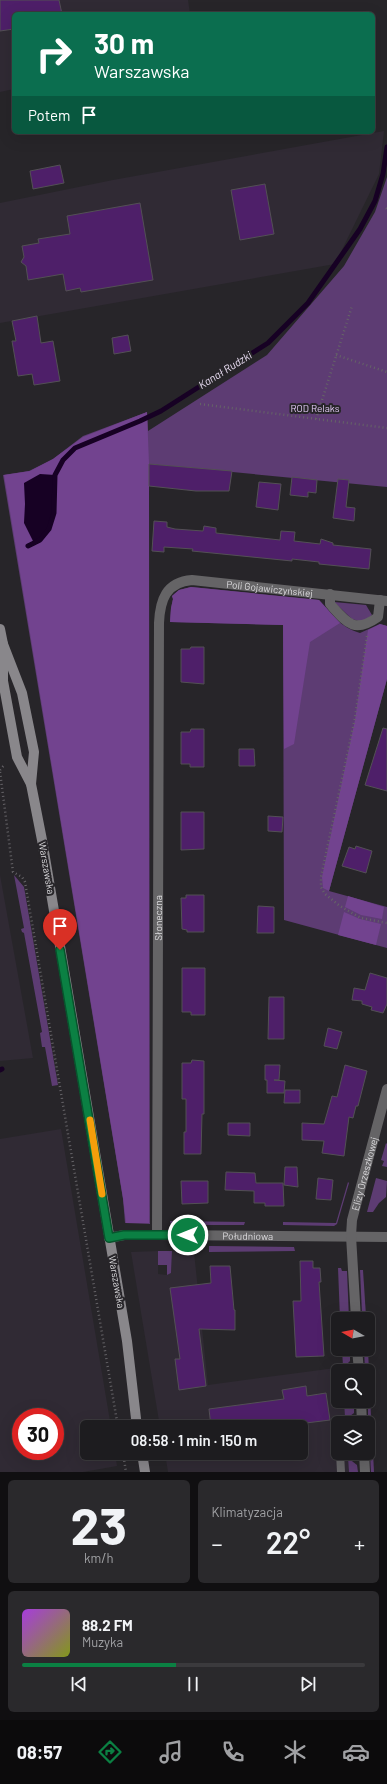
<!DOCTYPE html>
<html lang="pl">
<meta charset="utf-8">
<style>
:root{--surface:#1d1c1f;--page:#2a292c;--text:#f1f3f6;--muted:#a0a1a4;--line:#3b3a3d;--accent:#0b8043}
body{margin:0;font-family:Barlow,sans-serif;background:var(--page);color:var(--text);height:100vh;display:flex;flex-direction:column;font-size:15px;white-space:nowrap}
*{box-sizing:border-box;margin:0}
p{font-size:13px;color:var(--muted)}
.icon{flex:none;width:22px;height:22px;fill:none;stroke:currentColor;stroke-width:2;stroke-linecap:round;stroke-linejoin:round}
.map{position:relative;height:1472px;overflow:hidden}
.drawer{display:flex;flex-direction:column;gap:8px;padding:8px;background:#100f11;flex:1}
.drawer>*{flex:none}
.guide{position:absolute;left:12px;top:12px;width:363px;height:122px;border-radius:6px;box-shadow:0 4px 16px #0002,0 0 0 1px var(--line);background:#0b6e4f;color:#fff;overflow:hidden}
.needle{width:26px;rotate:279deg}
.buttons{position:absolute;left:331px;top:1312px;display:grid;gap:8px}
.buttons a{display:grid;place-items:center;width:44px;height:44px;border-radius:6px;background:var(--surface);box-shadow:0 4px 16px #0002,0 0 0 1px var(--line);font-size:20px}
.speed{position:absolute;left:12px;top:1408px;display:flex;gap:8px;font-size:20px;font-weight:700;text-align:center}
.speed>*{display:grid;place-content:center;width:52px;height:52px;border-radius:50%;background:var(--surface);box-shadow:0 4px 16px #0002,0 0 0 1px var(--line);line-height:1}
.speed .limit{border:6px solid #d22;background:#fff;color:#111}
.pin{position:absolute;display:grid;place-items:center;width:34px;height:34px;color:#fff;margin:-41px -17px;border-radius:50% 50% 50% 0;rotate:-45deg;box-shadow:0 0 4px #0007}
.pin .icon{rotate:45deg}
.me{position:absolute;width:44px;margin:-22px;rotate:270deg;stroke-linejoin:round;filter:drop-shadow(0 0 3px #0008)}
.turn{display:flex;align-items:center;gap:14px;height:84px;padding:0 16px;font-size:18px}
.turn .icon{width:52px;height:52px;stroke-width:2.5}
.turn b{display:block;font-size:28px;line-height:34px}
.then{display:flex;align-items:center;height:38px;padding:0 16px;background:#0003;gap:8px;font-size:15px}
.big{font-size:30px;font-weight:600;line-height:1.1}
.drawer .card{flex:1;display:flex;flex-direction:column;justify-content:center;gap:6px;min-width:0;padding:0 14px;border-radius:6px;background:var(--page)}
.drawer .dial{align-items:center;gap:0}
.dial b{font-size:52px;line-height:1}
.song{display:flex;align-items:center;gap:12px}
.cover{width:48px;height:48px;border-radius:6px;background:linear-gradient(135deg,hsl(280 70% 55%),hsl(70 70% 35%))}
.played{height:4px;border-radius:2px;background:linear-gradient(90deg,var(--accent) 45%,var(--line) 45%)}
.keys{display:flex;justify-content:space-around;direction:ltr}
.heat{display:flex;justify-content:space-between;align-items:center;font-size:22px;direction:ltr}
.drawer .tiles{flex:1;display:grid;gap:8px;grid-template-columns:1fr 1fr}
.card:last-child{grid-column:span 2}
.trip{position:absolute;left:80px;top:1420px;width:228px;height:40px;border-radius:6px;background:var(--surface);box-shadow:0 4px 16px #0002,0 0 0 1px var(--line);font-weight:600;line-height:40px;text-align:center}
.tabs{display:flex;height:64px;justify-content:space-around;align-items:center;background:#0c0b0c;color:var(--muted)}
.tabs .icon{width:28px;height:28px}
.tabs .current{color:var(--accent)}
.tabs b{font-size:18px;color:var(--text)}
.map>svg:first-child{display:block}
</style>
<div class="map">
<svg width="387" height="1472" viewBox="0 0 387 1472">
<rect width="100%" height="100%" fill="#272529"/>
<!-- built -->
<g fill="#302a34" fill-rule="evenodd">
<polygon points="0,0 188,0 190,14 14,14 14,89 0,92"/>
<polygon points="384,131 379,174 335,264 0,323 0,203 113,180"/>
<polygon points="0,875 33,1058 0,1061"/>
<path d="M61,1129L111,1427H87V1453H115L117,1466L83,1472H0V1139ZM21,1417H55V1451H21Z"/>
<polygon points="158,1251 158,1274 167,1275 171,1273 172,1251 194,1252 208,1385 343,1367 343,1371 338,1371 338,1401 345,1401 346,1423 338,1423 338,1453 348,1453 349,1472 168,1472 165,1453 301,1453 301,1427 160,1427 131,1252"/>
</g>
<!-- green -->
<g fill="#5d3c73">
<polygon points="387,177 387,487 149,464 150,1224 125,1223 123,1199 3,475 29,471 53,459 83,436 147,412 148,431 267,355 344,266 375,212"/>
<path d="M191,587L319,600C333,615 340,627 360,633L380,624L387,626V679L329,891L387,907V948L284,920L283,625L170,622L171,608L173,599L172,596L179,590Z"/>
<polygon points="334,602 366,605 372,615 371,616 362,622 352,619"/>
<polygon points="14,875 24,887 58,1085 52,1086 45,1047 42,1047 40,1033 42,1032 24,933 22,932 21,929 24,928"/>
<polygon points="386,1143 387,1144 387,1167 382,1166 384,1161 381,1160"/>
<polygon points="376,1178 387,1181 386,1197 379,1203 373,1212 367,1212"/>
<polygon points="348,1182 349,1183 337,1224 334,1226 283,1225 283,1222 336,1223"/>
<polygon points="170,1221 245,1222 244,1225 171,1225"/>
<polygon points="209,1246 294,1247 295,1251 209,1252"/>
<polygon points="158,1251 172,1251 171,1273 167,1275 167,1265 158,1265"/>
<polygon points="338,1268 341,1268 342,1271 347,1271 349,1319 340,1319"/>
<polygon points="360,1270 363,1270 366,1316 362,1314"/>
<polygon points="342,1349 350,1349 350,1361 345,1366 343,1367"/>
<polygon points="364,1349 368,1349 371,1417 368,1416 368,1371 365,1371"/>
<polygon points="344,1401 354,1401 354,1413 350,1416 345,1417"/>
<polygon points="373,1452 374,1472 371,1472 370,1455"/>
<polygon points="348,1458 357,1465 358,1472 349,1472"/>
</g>
<!-- forest -->
<g fill="#72438f">
<polygon points="147,412 149,464 149,1223 126,1223 123,1198 4,475 30,471 53,459 83,437"/>
<polygon points="191,587 319,600 340,623 310,642 294,744 284,749 283,625 170,622 171,608 173,599 172,596 179,590"/>
<polygon points="380,624 387,626 387,679 329,891 323,888 322,877 355,720 368,630"/>
<polygon points="348,896 384,907 382,919 361,915 345,907"/>
<polygon points="344,912 360,919 381,924 376,945 338,935"/>
</g>
<!-- water -->
<path fill="#170124" d="M40,474L55,475C54,500 58,530 34,543L24,523L25,504L24,483Z"/>
<g fill="none" stroke-linecap="round" stroke-linejoin="round">
<!-- stream -->
<g stroke="#170124" stroke-width="5">
<polyline points="28,546 40,540 49,529 54,513 55,475 63,460 75,448 140,421 161,411 268,343 308,303 360,229 375,201 383,174 387,147"/>
<polyline points="0,1070 2,1069"/>
</g>
</g>
<!-- building -->
<g fill="#4e1f69" stroke="#535055">
<polygon points="0,0 59,0 62,14 14,14 14,29 0,31"/>
<polygon points="60,165 64,183 33,189 30,171"/>
<polygon points="265,184 274,234 240,240 231,190"/>
<polygon points="140,203 153,280 81,292 80,288 66,291 63,274 28,280 26,266 21,262 24,257 22,246 39,243 38,239 70,234 67,216"/>
<polygon points="37,316 41,343 53,341 60,381 34,385 32,374 18,376 12,341 16,341 12,321"/>
<polygon points="128,335 131,351 114,354 112,338"/>
<polygon points="149,464 232,471 229,491 196,491 149,486"/>
<polygon points="292,477 317,480 316,493 308,492 308,497 290,495"/>
<polygon points="338,479 349,480 346,507 355,508 354,521 333,518"/>
<polygon points="259,482 281,484 278,510 256,507"/>
<polygon points="154,521 167,522 167,527 175,529 203,531 204,526 216,528 216,533 280,540 281,531 295,532 294,541 320,544 321,539 333,543 333,545 371,549 369,569 319,564 319,562 292,559 292,561 192,551 193,549 164,547 164,552 152,551"/>
<polygon points="191,647 204,647 204,684 181,682 181,649 190,649"/>
<polygon points="383,728 387,729 387,791 365,785"/>
<polygon points="191,729 204,729 204,767 190,767 190,764 181,764 181,732 190,732"/>
<polygon points="239,749 254,749 255,766 239,766"/>
<polygon points="181,812 204,812 204,849 181,850"/>
<polygon points="268,816 283,817 282,832 268,831"/>
<polygon points="356,846 372,851 366,873 342,866 349,847 355,849"/>
<polygon points="186,895 204,895 204,932 187,932 187,930 182,929 181,898 186,898"/>
<polygon points="258,906 274,907 274,933 257,933"/>
<polygon points="182,968 205,968 205,1015 191,1015 191,1012 182,1012"/>
<polygon points="370,973 387,978 387,1004 383,1013 371,1010 372,1007 362,1004 362,1001 352,1000 354,988 365,990"/>
<polygon points="269,997 284,997 284,1039 268,1039"/>
<polygon points="328,1028 342,1032 337,1049 324,1046"/>
<polygon points="192,1060 204,1061 204,1114 202,1114 201,1154 184,1154 184,1132 186,1132 186,1099 182,1099 182,1063 191,1063"/>
<polygon points="265,1065 280,1065 279,1080 274,1080 285,1081 284,1093 267,1093 267,1080 265,1080"/>
<polygon points="345,1065 367,1071 358,1106 356,1106 353,1118 349,1117 344,1156 322,1153 324,1141 302,1140 302,1123 324,1124 332,1096 337,1097"/>
<polygon points="285,1090 300,1090 300,1103 284,1103"/>
<polygon points="228,1123 250,1123 250,1136 228,1135"/>
<polygon points="285,1167 297,1167 298,1187 284,1185"/>
<polygon points="226,1172 255,1173 256,1183 283,1183 284,1206 265,1206 265,1203 254,1203 254,1191 225,1190"/>
<polygon points="318,1178 333,1180 331,1200 316,1199"/>
<polygon points="181,1181 208,1181 208,1203 182,1204"/>
<polygon points="300,1261 313,1261 313,1268 320,1268 321,1282 319,1282 324,1356 296,1357 293,1301 301,1301"/>
<polygon points="210,1266 230,1266 234,1310 235,1310 235,1330 199,1329 206,1386 179,1390 175,1359 180,1359 170,1288 211,1283"/>
<polygon points="306,1386 307,1396 326,1393 330,1420 274,1427 211,1427 209,1409 284,1399 282,1390"/>
</g>
<g fill="none" stroke-linecap="round" stroke-linejoin="round">
<!-- path -->
<g stroke="#656367" stroke-width="2.5" stroke-dasharray="1 3" stroke-linecap="butt">
<polyline points="386,208 387,209"/>
<polyline points="336,355 387,372"/>
<polyline points="200,404 387,428"/>
<polyline points="316,419 352,306"/>
<polyline points="367,636 355,718 321,877 321,887 325,894 340,906 361,918 387,923"/>
<polyline points="0,770 5,764"/>
<polyline points="0,772 13,872 22,877 25,882 118,1427"/>
<polyline points="123,1453 126,1472"/>
</g>
<!-- lane -->
<polyline stroke="#656466" stroke-width="8" points="340,1453 341,1472"/>
<!-- street -->
<g stroke="#656466" stroke-width="10">
<path d="M330,594V604C347,623 354,634 378,617L380,600"/>
<path id="s1" d="M157,1235L159,623C160,600 166,582 192,580L387,601"/>
<path id="s2" d="M109,1238L124,1235H157L387,1237"/>
<path id="s3" d="M356,1319L351,1236L352,1220L387,1089"/>
<polyline points="357,1349 359,1371"/>
<polyline points="361,1401 362,1423"/>
<polyline points="364,1453 365,1472"/>
</g>
<!-- secondary -->
<g stroke="#89878b" stroke-width="10">
<polyline points="0,629 3,644 22,693 34,752 31,784"/>
<polyline points="3,644 3,681 17,757 31,784 42,840 127,1341 137,1427"/>
<polyline points="142,1453 145,1472"/>
</g>
</g>
<g fill="none" stroke-linecap="round" stroke-linejoin="round">
<defs>
<polyline id="route" points="60,950 109,1238 124,1235 188,1235"/>
</defs>
<!-- route casing -->
<use href="#route" stroke="#07532c" stroke-width="10"/>
<!-- route -->
<use href="#route" stroke="#0b8043" stroke-width="7"/>
<!-- slow -->
<polyline stroke="#f59e0b" stroke-width="7" points="90,1120 102,1194"/>
</g>
<g text-anchor="middle" stroke-width="4" stroke-linejoin="round" paint-order="stroke">
<!-- park labels -->
<g font-size="10" fill="#e0c8f2" stroke="#272529">
<text x="315" y="412">ROD Relaks</text>
</g>
<!-- street labels -->
<g font-size="10" fill="#dcdbde" stroke="#272529">
<text dy="4" stroke="none"><textPath href="#s1" startOffset="751">Poli Gojawiczyńskiej</textPath></text>
<text transform="translate(47 868) rotate(80)" y="4">Warszawska</text>
<text dy="4" stroke="none"><textPath href="#s1" startOffset="317">Słoneczna</textPath></text>
<text dy="4" stroke="none"><textPath href="#s3" startOffset="147">Elizy Orzeszkowej</textPath></text>
<text dy="4" stroke="none"><textPath href="#s2" startOffset="139">Południowa</textPath></text>
<text transform="translate(117 1282) rotate(80)" y="4">Warszawska</text>
</g>
<!-- water labels -->
<g font-size="11" font-style="italic" fill="#e9ddf2" stroke="#272529">
<text transform="translate(225 370) rotate(-32)" y="4">Kanał Rudzki</text>
</g>
</g>
</svg>
<div class="buttons">
<a><svg class="needle" viewBox="-14 -14 28 28"><path d="M0-13l5 13h-10z" fill="#e53935"/><path d="M0 13l5-13h-10z" fill="#a0a1a4"/></svg></a>
<a><svg class="icon" aria-label="search" viewBox="0 0 24 24"><circle cx="10" cy="10" r="6"/><path d="M15 15l6 6"/></svg></a>
<a><svg class="icon" aria-label="layers" viewBox="0 0 24 24"><path d="M12 4l9 5-9 5-9-5zM3 14l9 5 9-5"/></svg></a>
</div>
<div class="speed"><div class="limit">30</div></div>
<div class="pin" style="left:60px;top:950px;background:#d93025"><svg class="icon" aria-label="arrive" viewBox="0 0 24 24"><path d="M6 21V4h12l-3 4 3 4H6"/></svg></div>
<svg class="me" style="left:188px;top:1235px" viewBox="-20 -20 40 40"><circle r="17" fill="#0b8043" stroke="#fff" stroke-width="3"/><path d="M0-11L8 9 0 5-8 9z" fill="#fff"/></svg>
<div class="trip">08:58 · 1 min · 150 m</div>
<div class="guide">
<div class="turn"><svg class="icon" aria-label="right" viewBox="0 0 24 24"><path d="M7 20v-9h11M14 6l5 5-5 5"/></svg><div><b>30 m</b>Warszawska</div></div>
<div class="then">Potem<svg class="icon" aria-label="arrive" viewBox="0 0 24 24"><path d="M6 21V4h12l-3 4 3 4H6"/></svg></div>
</div>
</div>
<section class="drawer">
<div class="tiles">
<div class="card dial"><b>23</b><p>km/h</p></div>
<div class="card"><p>Klimatyzacja</p>
<div class="heat"><a>−</a><b class="big">22°</b><a>+</a></div>
</div>
<div class="card">
<div class="song"><i class="cover"></i><div><b>88.2 FM</b><p>Muzyka</p></div></div>
<div class="played"></div>
<div class="keys"><svg class="icon" aria-label="previous" viewBox="0 0 24 24"><path d="M18 5L8 12l10 7zM5 5v14"/></svg><svg class="icon" aria-label="pause" viewBox="0 0 24 24"><path d="M8 5v14M16 5v14"/></svg><svg class="icon" aria-label="next" viewBox="0 0 24 24"><path d="M6 5l10 7-10 7zM19 5v14"/></svg></div>
</div>
</div>
</section>
<nav class="tabs">
<b>08:57</b>
<svg class="icon current" aria-label="directions" viewBox="0 0 24 24"><path d="M12 3l9 9-9 9-9-9zM9 14v-3h6M13 9l2 2-2 2"/></svg>
<svg class="icon" aria-label="music" viewBox="0 0 24 24"><path d="M9 18V5l10-2v13"/><circle cx="6" cy="18" r="3"/><circle cx="16" cy="16" r="3"/></svg>
<svg class="icon" aria-label="phone" viewBox="0 0 24 24"><path d="M5 4h4l2 5-3 2q2 4 5 5l2-3 5 2v4C11 20 4 13 5 4z"/></svg>
<svg class="icon" aria-label="climate" viewBox="0 0 24 24"><path d="M12 3v18M4 7l16 10M4 17L20 7"/></svg>
<svg class="icon" aria-label="car" viewBox="0 0 24 24"><path d="M5 17H2v-5l4-1 3-4h7l3 4 3 1v5h-3M9 17h6M6 11h13"/><circle cx="7" cy="17" r="2"/><circle cx="17" cy="17" r="2"/></svg>
</nav>
